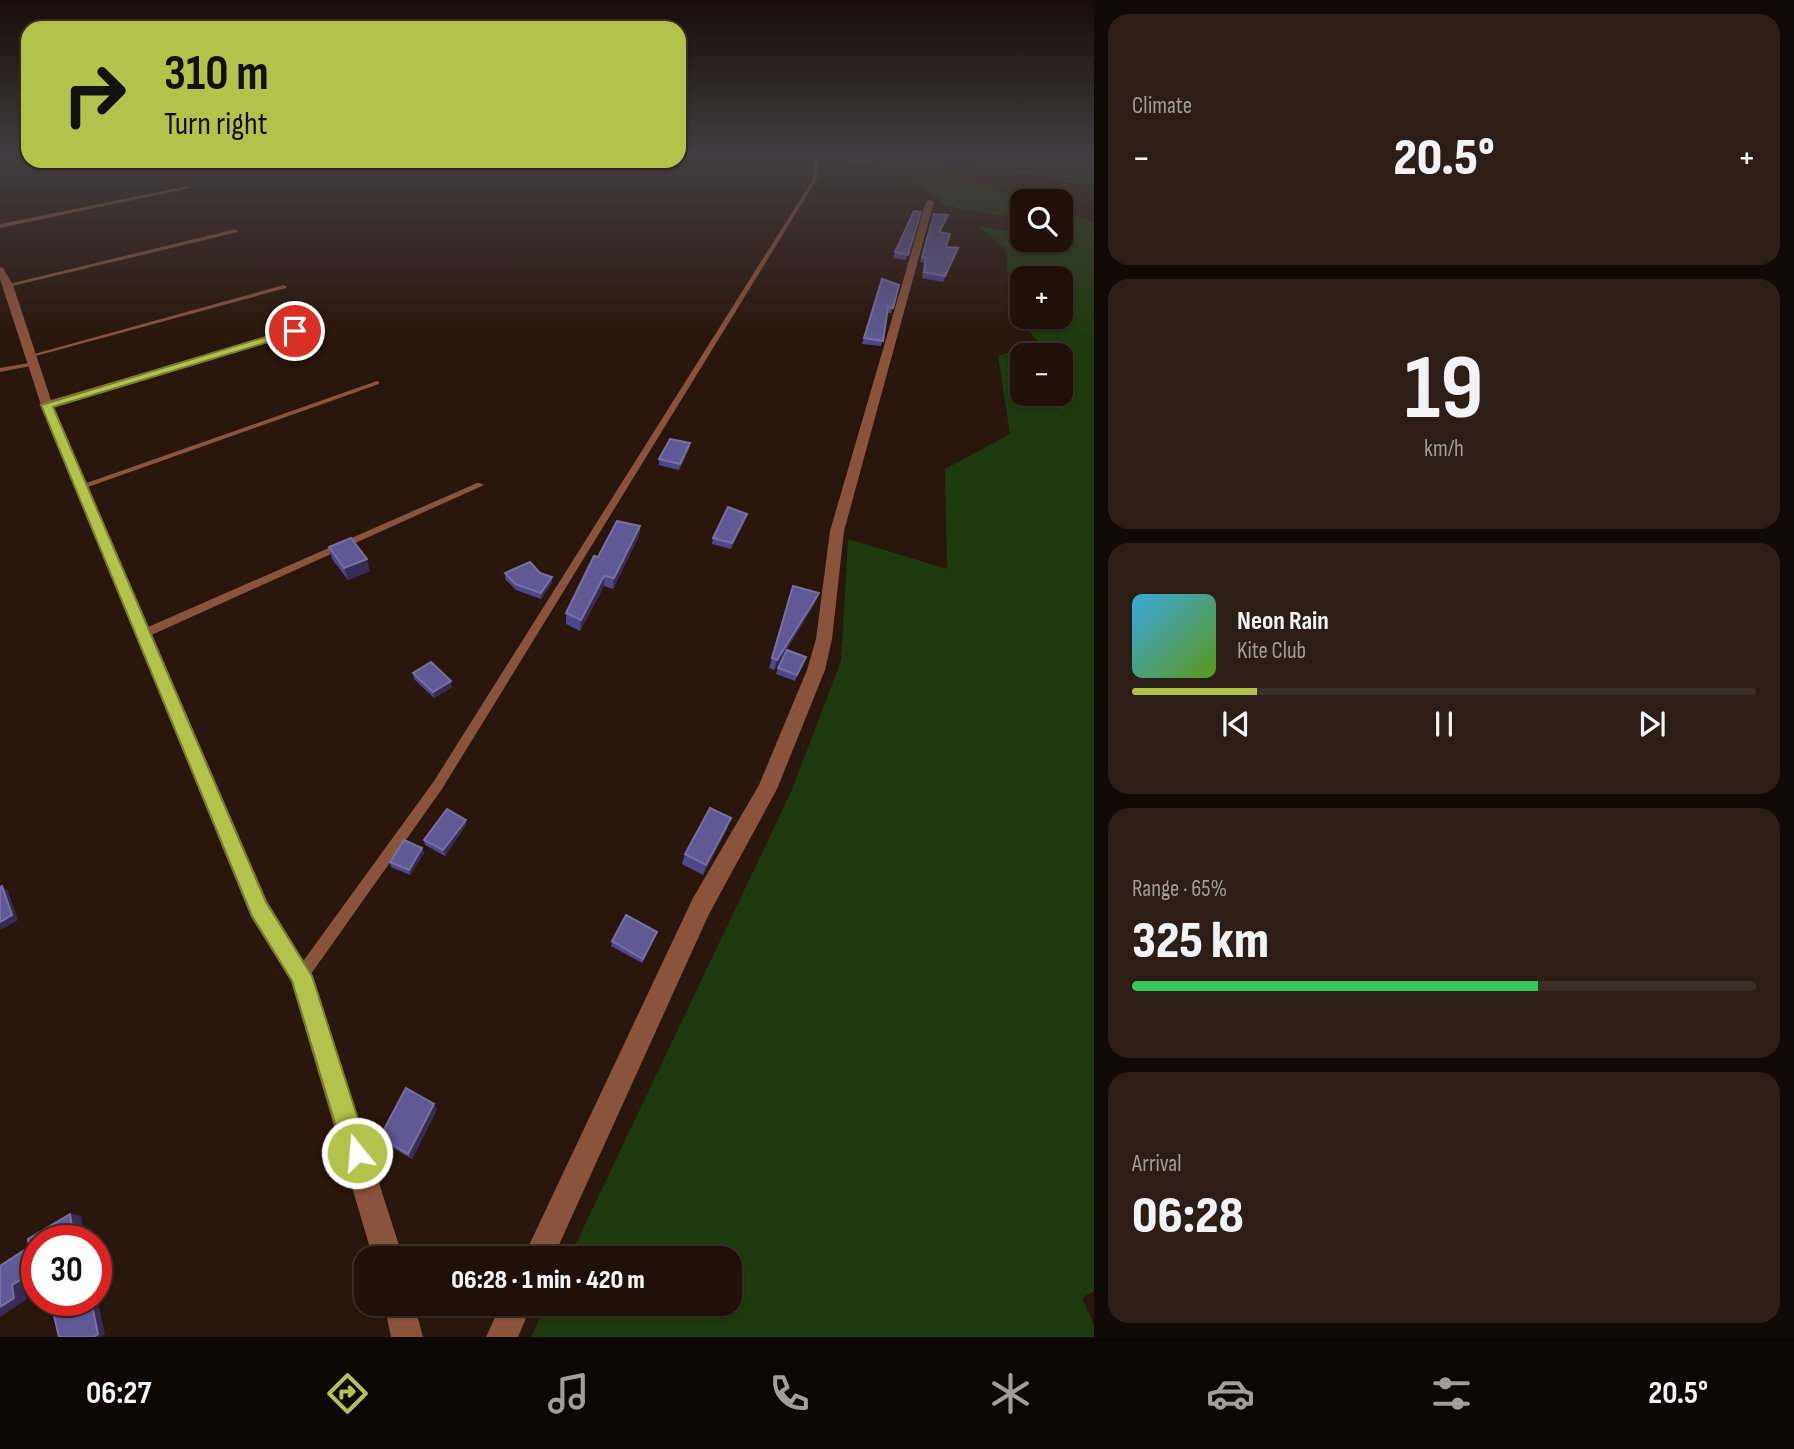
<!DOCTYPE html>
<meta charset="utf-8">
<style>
:root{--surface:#1f1009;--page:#2c1e17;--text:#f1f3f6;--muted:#a19d9c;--line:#3c302a;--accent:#b3c24b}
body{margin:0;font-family:"Sofia Sans Condensed",sans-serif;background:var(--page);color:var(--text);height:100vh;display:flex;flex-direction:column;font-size:26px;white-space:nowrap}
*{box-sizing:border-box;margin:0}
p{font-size:23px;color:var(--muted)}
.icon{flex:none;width:38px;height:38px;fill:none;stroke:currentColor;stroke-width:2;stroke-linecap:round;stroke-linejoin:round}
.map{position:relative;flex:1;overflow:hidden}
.drawer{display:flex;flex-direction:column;gap:14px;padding:14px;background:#110905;width:700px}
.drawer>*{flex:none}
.top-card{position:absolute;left:21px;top:21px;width:665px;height:147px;border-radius:21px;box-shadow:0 2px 5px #0004,0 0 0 2px var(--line);background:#b3c24b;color:#111;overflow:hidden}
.tools{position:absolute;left:1010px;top:189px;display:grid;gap:14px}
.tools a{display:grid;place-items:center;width:63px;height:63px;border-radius:14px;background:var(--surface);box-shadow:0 2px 5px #0004,0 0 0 2px var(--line);font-size:35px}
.speed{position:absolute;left:21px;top:1225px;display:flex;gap:14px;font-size:35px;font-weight:700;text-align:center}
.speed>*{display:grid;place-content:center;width:91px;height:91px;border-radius:50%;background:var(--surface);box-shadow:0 2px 5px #0004,0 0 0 2px var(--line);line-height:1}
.speed .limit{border:10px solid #d22;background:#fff;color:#111}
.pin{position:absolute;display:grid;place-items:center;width:60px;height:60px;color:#fff;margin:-30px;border:4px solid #fff;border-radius:50%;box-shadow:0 2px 7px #0007}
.me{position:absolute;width:77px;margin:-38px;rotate:343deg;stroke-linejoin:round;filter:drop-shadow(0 0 5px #0008)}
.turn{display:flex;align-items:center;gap:24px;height:147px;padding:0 28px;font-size:32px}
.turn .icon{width:91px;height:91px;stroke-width:2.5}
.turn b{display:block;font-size:49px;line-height:60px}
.big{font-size:52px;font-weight:800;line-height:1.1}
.drawer .card{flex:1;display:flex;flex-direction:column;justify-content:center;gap:10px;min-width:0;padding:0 24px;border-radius:21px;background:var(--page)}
.drawer .dial{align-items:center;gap:0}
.dial b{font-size:91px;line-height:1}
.song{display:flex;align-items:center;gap:21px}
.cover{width:84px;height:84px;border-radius:10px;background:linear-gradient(135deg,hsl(200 70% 55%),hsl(90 70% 35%))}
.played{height:7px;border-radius:4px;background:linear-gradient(90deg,var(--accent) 20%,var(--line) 20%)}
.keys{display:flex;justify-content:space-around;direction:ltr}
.heat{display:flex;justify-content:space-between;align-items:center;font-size:38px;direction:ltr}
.charge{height:10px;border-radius:5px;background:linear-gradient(90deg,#34c759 65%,var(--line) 0)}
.trip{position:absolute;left:354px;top:1246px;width:388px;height:70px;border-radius:21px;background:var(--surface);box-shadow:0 2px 5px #0004,0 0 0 2px var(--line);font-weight:800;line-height:70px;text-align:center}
.dock{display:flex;height:112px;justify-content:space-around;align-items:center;background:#0c0604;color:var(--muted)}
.dock .icon{width:49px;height:49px}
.dock .on{color:var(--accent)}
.dock b{font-size:32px;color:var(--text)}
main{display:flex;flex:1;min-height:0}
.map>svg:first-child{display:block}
</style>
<main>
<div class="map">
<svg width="1094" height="1337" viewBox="0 0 1094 1337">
<rect width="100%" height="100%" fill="#29160c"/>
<!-- green -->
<g fill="#1e3a0e" fill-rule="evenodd">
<polygon points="819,156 892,156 893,162 936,162 957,175 1027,201 1022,201 1022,219 941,205 939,198 896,169"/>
<polygon points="974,156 1094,156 1094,188 1024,173 1005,177 981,169 967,159"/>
<path d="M1061,212L1094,222V1291L1082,1298L1094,1325V1337H531L547,1304H730V1258H569L791,792L841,661L848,539L947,569L945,469L1010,434L998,356L1038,342L1010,308L1006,249L977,226L1022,233V240H1060ZM1060,278V317H1022V278ZM1060,355V394H1022V355Z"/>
</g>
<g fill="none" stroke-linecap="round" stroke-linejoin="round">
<!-- lane -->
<g fill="#8a533c" fill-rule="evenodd">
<polygon points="814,161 818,162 817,179 442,789 306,981 301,983 296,981 294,976 296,971 434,781 813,179"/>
<polygon points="188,186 190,188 0,228 0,224"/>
<polygon points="236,229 238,232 8,287 5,285"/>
<polygon points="284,285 287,287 286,288 32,357 27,356"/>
<polygon points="34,362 36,363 36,365 0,372 0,368"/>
<polygon points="377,381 379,382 379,384 85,488 82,488 78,486"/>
<polygon points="477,483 480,483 484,485 147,637 143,638 138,634 139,631"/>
</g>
<!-- street -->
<g fill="#8a533c" fill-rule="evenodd">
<polygon points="930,200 934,202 844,531 832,639 825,670 777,789 709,914 553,1258 523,1258 693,898 759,785 807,670 816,639 830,531 926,202"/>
<polygon points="0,267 3,268 13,285 51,400 316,322 325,324 54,407 267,901 313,976 403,1258 373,1258 291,981 251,917 41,405 0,279"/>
<polygon points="384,1304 414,1304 423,1337 391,1337"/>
<polygon points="501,1304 532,1304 518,1337 486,1337"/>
</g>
</g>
<!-- wall -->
<g fill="#4d478c">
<polygon points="921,212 906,260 893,258 895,252"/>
<polygon points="934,214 947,220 940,233 946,247 958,248 943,282 922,278 924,263 920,262"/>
<polygon points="880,284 899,285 891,313 887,313 881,346 862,344"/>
<polygon points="690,443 689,449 679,470 659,465 659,459"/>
<polygon points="747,514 745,520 731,549 712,544 713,538"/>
<polygon points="640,526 639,536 613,589 604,586 580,631 566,624 566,613"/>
<polygon points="329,547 370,571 348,580 332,559"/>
<polygon points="505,573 540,573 552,583 541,599 516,590 505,579"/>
<polygon points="789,597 815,603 774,670 769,668"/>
<polygon points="806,657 795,681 776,674 778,668"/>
<polygon points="413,673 452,687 434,698 414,679"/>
<polygon points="466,820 466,825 445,856 425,845 424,840"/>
<polygon points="727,829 703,875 682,864 685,854"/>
<polygon points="422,848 424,853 410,875 391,867 390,862"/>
<polygon points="657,932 642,963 611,946 612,941"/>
<polygon points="437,1109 412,1159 385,1143 380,1137"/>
</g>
<!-- shaded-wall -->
<g fill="#372c55">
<polygon points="690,443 689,449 679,470 680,464"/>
<polygon points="747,514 745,520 731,549 732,543"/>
<polygon points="640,526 639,536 613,589 614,578"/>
<polygon points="367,559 370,571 348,580 344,568"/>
<polygon points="604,576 604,586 580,631 581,620"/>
<polygon points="552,577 552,583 541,599 541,593"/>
<polygon points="819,593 815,603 774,670 777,660"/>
<polygon points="451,681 452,687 434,698 433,692"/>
<polygon points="731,818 727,829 703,875 706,865"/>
<polygon points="466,820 466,825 445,856 443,850"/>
<polygon points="422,848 424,853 410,875 409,870"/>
<polygon points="2,886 8,891 18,920 0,930"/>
<polygon points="434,1104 437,1109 412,1159 408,1154"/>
<polygon points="70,1214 81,1216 85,1241 74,1241"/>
<polygon points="37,1270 37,1278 25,1286 27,1299 0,1317 0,1307 12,1285"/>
<polygon points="96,1293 105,1334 101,1337 94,1337 91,1300 96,1300"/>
</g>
<!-- building -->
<g fill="#605995" stroke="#7870a2" stroke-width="2">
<polygon points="914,211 921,212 908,255 895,252"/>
<polygon points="934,214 948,215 939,232 950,234 946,247 958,248 945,276 924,272 926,258 922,257"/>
<polygon points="882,279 899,285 893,308 888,307 883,341 864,338"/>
<polygon points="670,439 690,443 680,464 659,459"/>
<polygon points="728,507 747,514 732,543 713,538"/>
<polygon points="617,521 640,526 614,578 604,576 581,620 566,613 594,556 598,557"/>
<polygon points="351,538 367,559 344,568 329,547"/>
<polygon points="530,562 540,573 552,577 541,593 515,584 505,573"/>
<polygon points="793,586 819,593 777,660 772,658"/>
<polygon points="787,650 806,657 797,675 778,668"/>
<polygon points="431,662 451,681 433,692 413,673"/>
<polygon points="710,808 731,818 706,865 685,854"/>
<polygon points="447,809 466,820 443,850 424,840"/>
<polygon points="404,840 422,848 409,870 390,862"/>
<polygon points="2,886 12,915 0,922 0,887"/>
<polygon points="626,915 657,932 643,959 612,941"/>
<polygon points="406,1088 434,1104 408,1154 380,1137"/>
<polygon points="70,1214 74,1241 37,1241 37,1270 12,1285 14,1298 0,1307 0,1266 29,1247 28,1239"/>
<polygon points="77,1300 91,1300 98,1334 94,1337 59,1337 54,1316"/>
</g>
<!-- sky -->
<linearGradient id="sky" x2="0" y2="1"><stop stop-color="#170c07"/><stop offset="0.45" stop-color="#433c40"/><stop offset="1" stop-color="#433c40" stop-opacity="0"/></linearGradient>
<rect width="1094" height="344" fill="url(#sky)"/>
<!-- route -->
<polygon fill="#b3c24b" stroke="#747e31" stroke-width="2" points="295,328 298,333 53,407 266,902 312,976 369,1153 365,1162 357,1166 348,1162 344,1153 292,981 252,916 41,405"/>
</svg>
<div class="tools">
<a><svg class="icon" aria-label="search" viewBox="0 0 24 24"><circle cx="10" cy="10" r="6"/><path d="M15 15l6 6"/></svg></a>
<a>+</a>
<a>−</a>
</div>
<div class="speed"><div class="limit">30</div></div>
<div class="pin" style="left:295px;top:331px;background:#d93025"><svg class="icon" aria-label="arrive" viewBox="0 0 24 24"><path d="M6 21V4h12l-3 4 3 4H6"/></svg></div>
<svg class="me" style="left:357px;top:1153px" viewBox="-20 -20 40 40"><circle r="17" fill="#b3c24b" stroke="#fff" stroke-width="3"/><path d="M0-11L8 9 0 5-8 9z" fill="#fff"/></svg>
<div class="trip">06:28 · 1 min · 420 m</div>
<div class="top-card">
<div class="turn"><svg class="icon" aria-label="right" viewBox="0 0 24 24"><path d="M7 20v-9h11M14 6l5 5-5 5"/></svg><div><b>310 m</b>Turn right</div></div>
</div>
</div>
<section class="drawer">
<div class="card"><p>Climate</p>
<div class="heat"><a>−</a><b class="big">20.5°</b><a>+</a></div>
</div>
<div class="card dial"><b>19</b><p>km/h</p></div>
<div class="card">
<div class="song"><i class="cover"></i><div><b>Neon Rain</b><p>Kite Club</p></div></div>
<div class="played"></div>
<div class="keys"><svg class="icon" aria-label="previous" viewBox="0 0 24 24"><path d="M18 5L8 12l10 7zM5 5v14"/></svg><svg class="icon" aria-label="pause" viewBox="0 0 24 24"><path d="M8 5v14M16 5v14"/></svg><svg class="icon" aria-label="next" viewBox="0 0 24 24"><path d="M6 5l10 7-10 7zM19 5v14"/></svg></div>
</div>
<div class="card"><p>Range · 65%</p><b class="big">325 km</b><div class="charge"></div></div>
<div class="card"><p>Arrival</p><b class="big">06:28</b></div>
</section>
</main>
<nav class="dock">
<b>06:27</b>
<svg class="icon on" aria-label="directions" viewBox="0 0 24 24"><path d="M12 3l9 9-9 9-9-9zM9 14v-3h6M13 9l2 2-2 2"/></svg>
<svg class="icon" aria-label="music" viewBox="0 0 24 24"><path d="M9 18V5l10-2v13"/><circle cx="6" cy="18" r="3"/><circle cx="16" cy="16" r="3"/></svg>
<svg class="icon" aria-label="phone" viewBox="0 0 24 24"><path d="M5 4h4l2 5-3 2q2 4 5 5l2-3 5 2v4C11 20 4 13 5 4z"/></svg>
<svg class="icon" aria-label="climate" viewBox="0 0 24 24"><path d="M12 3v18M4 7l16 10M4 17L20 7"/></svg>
<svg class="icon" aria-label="car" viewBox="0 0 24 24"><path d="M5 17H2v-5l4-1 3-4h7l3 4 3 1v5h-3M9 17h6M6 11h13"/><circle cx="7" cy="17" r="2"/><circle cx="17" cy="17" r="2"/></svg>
<svg class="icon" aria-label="filters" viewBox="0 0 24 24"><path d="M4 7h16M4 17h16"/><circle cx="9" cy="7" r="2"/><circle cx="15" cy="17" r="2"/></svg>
<b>20.5°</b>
</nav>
